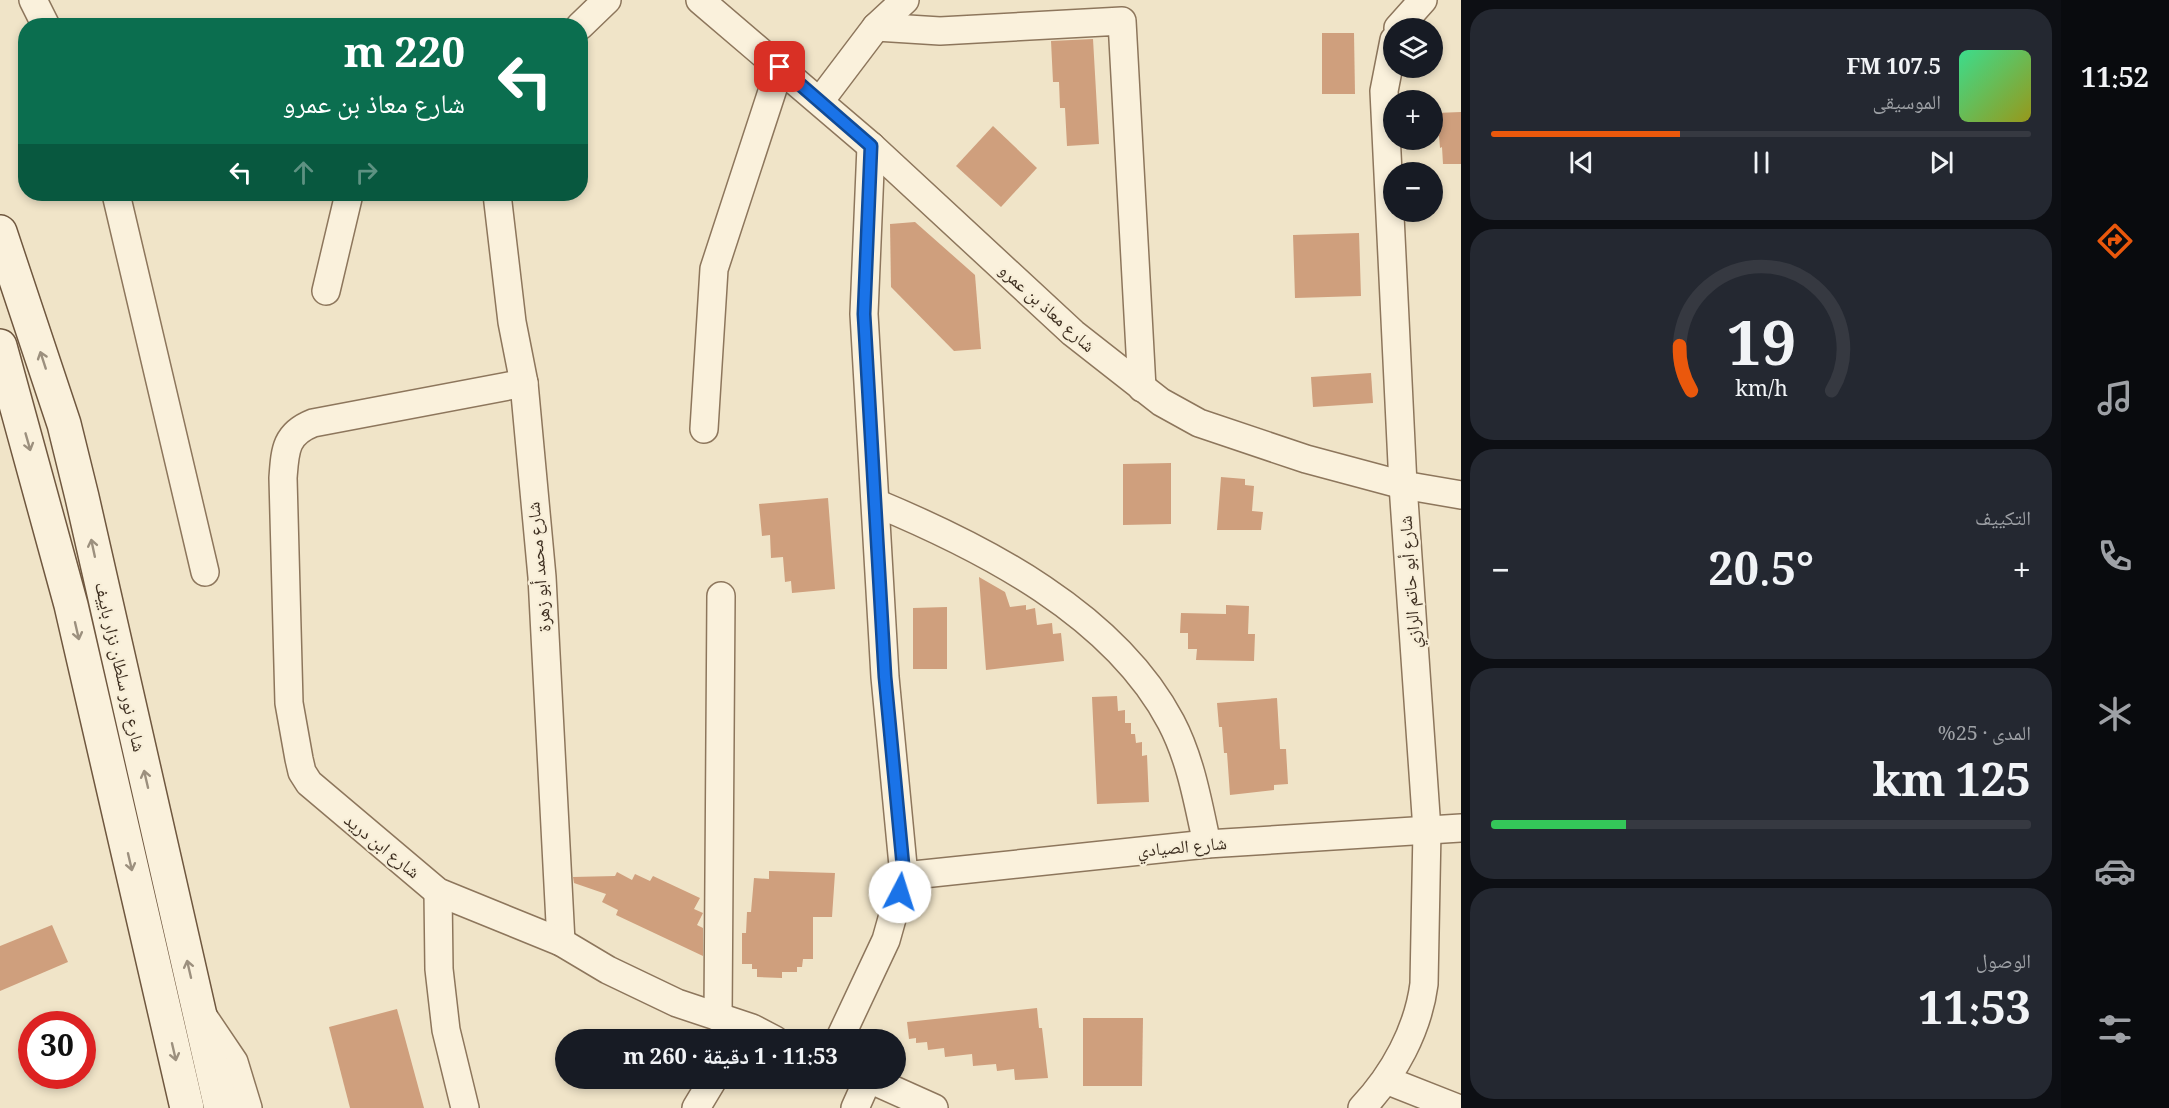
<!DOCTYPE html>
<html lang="ar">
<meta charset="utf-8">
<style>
:root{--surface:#171b24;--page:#242831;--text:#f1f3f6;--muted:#9ea1a6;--line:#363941;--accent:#ea580c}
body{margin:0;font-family:Georgia,"Noto Naskh Arabic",serif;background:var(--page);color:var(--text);direction:rtl;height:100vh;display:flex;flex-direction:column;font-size:22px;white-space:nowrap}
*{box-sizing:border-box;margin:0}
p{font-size:20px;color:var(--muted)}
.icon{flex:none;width:33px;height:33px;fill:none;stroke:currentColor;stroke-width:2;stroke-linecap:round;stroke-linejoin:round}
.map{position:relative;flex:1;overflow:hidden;direction:ltr}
.side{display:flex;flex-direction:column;gap:9px;padding:9px;background:#0d0f14;width:600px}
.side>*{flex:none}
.hud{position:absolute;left:18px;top:18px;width:570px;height:183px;border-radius:24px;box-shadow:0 3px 9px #0003;direction:rtl;background:#0b6e4f;color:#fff;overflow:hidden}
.fabs{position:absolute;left:1383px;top:18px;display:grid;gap:12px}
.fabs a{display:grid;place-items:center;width:60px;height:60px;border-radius:50%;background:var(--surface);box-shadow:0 3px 9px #0003;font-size:30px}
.speed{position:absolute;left:18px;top:1011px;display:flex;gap:12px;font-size:30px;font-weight:700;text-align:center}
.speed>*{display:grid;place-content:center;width:78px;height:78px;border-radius:50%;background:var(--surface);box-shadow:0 3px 9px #0003;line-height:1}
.speed .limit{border:9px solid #d22;background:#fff;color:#111}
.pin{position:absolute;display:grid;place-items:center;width:51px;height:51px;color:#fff;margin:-26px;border-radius:12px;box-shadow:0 3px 9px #0006}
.me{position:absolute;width:66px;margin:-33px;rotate:5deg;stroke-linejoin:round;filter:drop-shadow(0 0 4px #0008)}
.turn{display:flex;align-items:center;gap:21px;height:126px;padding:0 24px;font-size:27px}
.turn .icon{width:78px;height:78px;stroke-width:2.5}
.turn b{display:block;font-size:42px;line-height:51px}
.lanes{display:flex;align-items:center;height:57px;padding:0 24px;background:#0003;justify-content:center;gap:30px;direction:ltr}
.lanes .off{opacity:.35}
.big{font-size:45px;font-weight:800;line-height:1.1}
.side .tile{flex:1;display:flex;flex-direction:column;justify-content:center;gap:9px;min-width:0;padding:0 21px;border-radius:24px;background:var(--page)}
.side .dial{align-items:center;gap:0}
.dial svg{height:156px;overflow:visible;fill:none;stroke:var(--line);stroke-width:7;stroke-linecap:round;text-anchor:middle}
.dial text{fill:var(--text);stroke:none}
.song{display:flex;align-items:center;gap:18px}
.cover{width:72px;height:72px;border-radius:9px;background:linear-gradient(135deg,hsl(150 70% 55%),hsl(60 70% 35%))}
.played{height:6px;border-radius:3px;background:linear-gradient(90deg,var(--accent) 35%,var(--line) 35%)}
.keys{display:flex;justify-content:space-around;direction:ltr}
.heat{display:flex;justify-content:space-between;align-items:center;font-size:33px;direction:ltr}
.charge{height:9px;border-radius:4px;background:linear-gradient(90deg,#34c759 25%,var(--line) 0)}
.trip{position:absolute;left:555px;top:1029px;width:351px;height:60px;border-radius:30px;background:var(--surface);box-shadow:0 3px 9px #0003;font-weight:800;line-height:60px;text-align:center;direction:rtl}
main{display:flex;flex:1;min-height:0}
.dock{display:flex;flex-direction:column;width:108px;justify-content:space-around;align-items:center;background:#090b0e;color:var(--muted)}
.dock .icon{width:42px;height:42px}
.dock .selected{color:var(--accent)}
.dock b{font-size:27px;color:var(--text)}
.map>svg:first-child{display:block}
</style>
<main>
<nav class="dock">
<b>11:52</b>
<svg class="icon selected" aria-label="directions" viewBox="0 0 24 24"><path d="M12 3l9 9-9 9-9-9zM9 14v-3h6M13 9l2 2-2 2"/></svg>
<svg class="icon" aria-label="music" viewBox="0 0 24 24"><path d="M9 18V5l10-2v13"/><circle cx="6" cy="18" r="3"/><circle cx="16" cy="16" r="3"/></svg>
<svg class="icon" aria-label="phone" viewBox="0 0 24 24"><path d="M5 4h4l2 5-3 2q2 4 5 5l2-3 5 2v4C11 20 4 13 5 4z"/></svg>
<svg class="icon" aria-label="climate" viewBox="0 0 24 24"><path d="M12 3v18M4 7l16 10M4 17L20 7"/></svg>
<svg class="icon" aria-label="car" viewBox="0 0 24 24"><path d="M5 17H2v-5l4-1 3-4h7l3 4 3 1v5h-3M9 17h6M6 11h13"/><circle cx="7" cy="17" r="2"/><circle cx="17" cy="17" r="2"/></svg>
<svg class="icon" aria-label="filters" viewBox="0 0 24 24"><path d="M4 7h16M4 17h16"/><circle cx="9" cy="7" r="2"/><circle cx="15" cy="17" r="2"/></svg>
</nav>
<section class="side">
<div class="tile">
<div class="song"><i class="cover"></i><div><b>107.5 FM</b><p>الموسيقى</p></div></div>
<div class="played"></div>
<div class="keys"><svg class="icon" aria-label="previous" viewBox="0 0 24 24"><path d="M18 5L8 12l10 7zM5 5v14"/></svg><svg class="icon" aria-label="pause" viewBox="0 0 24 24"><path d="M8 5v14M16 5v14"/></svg><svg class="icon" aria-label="next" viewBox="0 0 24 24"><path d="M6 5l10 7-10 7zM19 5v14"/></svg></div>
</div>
<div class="tile dial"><svg viewBox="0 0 100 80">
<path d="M14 69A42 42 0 1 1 86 69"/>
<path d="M14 69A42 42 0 0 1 8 46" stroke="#ea580c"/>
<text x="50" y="56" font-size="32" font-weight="700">19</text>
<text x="50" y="72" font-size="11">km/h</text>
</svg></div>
<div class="tile"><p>التكييف</p>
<div class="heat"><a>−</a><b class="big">20.5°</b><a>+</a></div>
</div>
<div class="tile"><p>المدى · 25%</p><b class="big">125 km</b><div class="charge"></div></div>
<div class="tile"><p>الوصول</p><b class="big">11:53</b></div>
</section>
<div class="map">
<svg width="1461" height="1108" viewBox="0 0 1461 1108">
<rect width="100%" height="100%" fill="#f0e4c8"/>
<!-- building -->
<g fill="#cf9f7d">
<polygon points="1322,33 1354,33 1355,94 1322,94"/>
<polygon points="1093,39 1099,144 1067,146 1065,108 1060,108 1059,82 1053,82 1051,41"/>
<polygon points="1461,112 1461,164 1443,164 1442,147 1440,148 1439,136 1436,136 1436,113"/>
<polygon points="993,126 1037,168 1001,207 956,166"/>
<polygon points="915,222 975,275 981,349 954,351 891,287 890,224"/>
<polygon points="1359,233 1361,296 1295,298 1293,235"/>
<polygon points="1371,373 1373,403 1313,407 1311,377"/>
<polygon points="1171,463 1171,524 1123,525 1123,464"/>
<polygon points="1221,477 1245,479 1245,485 1254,486 1252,511 1263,512 1261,530 1217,530"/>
<polygon points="828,498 835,589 792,593 791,581 785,582 783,557 771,558 770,535 762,536 759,504"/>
<polygon points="979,577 1005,592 1010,607 1026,605 1026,610 1035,608 1037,625 1052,623 1053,634 1061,633 1064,661 986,670"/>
<polygon points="1226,605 1249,606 1248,634 1255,634 1254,661 1196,660 1197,649 1188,649 1188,633 1180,633 1181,613 1226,614"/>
<polygon points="947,607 947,669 913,669 913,608"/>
<polygon points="1117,696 1118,711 1125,710 1125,723 1131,723 1131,734 1135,734 1136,743 1142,742 1142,756 1147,755 1149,802 1097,804 1092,697"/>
<polygon points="1277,698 1280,749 1286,749 1288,784 1274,785 1274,790 1230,795 1227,753 1224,753 1222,727 1219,727 1217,703"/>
<polygon points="769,871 835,873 832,917 813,917 813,959 803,959 802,967 797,967 797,972 782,972 782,978 757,977 757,969 752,969 752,964 742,964 742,933 746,933 747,912 751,912 754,878 769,879"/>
<polygon points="617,872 632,880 635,874 650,881 653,876 700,898 694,909 703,913 697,925 703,928 703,956 616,915 618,910 602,902 606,894 574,883 573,877 615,876"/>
<polygon points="52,925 68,962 0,991 0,946"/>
<polygon points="1037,1008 1039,1028 1042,1028 1048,1078 1015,1080 1014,1069 997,1071 996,1064 973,1066 972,1054 945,1057 944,1048 928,1050 927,1042 916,1043 916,1038 909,1039 907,1022"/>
<polygon points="397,1009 424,1108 350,1108 329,1027"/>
<polygon points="1083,1018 1143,1018 1142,1086 1083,1086"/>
</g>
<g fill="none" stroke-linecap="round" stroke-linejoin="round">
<defs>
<g id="street">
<polyline points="33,0 46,26"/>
<polyline points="700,0 871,146 1073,333 1161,402 1199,423 1306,459 1403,485 1461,495"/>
<polyline points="580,26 607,0"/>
<polyline points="876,27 940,31 1122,21 1142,388"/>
<polyline points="1398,28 1423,0"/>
<polyline points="820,101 876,27 905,0"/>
<polyline points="116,194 205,572"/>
<polyline points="497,194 512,322 524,383 542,577 561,942"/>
<polyline points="326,291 349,194"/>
<path d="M524,383L313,423C285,434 285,451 283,478L289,703L299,759L302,772L309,783L438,892L561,942L608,970L677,1003L752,1028L775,1040"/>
<polyline points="704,429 714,269 780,67"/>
<path d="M876,503C984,548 1114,614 1171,722C1191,760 1198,803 1207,844"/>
<polyline points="904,876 1207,844 1461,828"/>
<polyline points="438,892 439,969 446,1030 465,1108"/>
<polyline points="203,1016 234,1062 248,1108"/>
<polyline points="718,1017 721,596"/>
<polyline points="839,1040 886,940 904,876 885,677 864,314 871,146"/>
<polyline points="867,1078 934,1108"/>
<polyline points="1386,1080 1457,1108"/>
<polyline points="696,1108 714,1078"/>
<polyline points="855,1108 868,1079"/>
<path d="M1362,1108C1394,1074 1418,1030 1424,984L1427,830L1403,485L1384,91L1394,40"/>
</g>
<g id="secondary">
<polyline points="0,232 64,424 82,497 221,1108"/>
<polyline points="0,346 71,605 187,1108"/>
</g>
</defs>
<!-- street casing -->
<use href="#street" stroke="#8d765c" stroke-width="30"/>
<!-- secondary casing -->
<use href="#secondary" stroke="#6f573f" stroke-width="36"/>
<!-- street -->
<use href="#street" stroke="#faf1dc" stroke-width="27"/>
<!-- secondary -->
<use href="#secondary" stroke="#faf1dc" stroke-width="33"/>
</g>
<!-- one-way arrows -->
<defs><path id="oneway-shaft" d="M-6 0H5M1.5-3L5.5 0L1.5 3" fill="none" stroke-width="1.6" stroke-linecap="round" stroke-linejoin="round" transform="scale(1.5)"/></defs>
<g stroke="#9c907e">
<use href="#oneway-shaft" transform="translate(43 360) rotate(-108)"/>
<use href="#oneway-shaft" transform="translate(28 442) rotate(74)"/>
<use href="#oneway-shaft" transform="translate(93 548) rotate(-102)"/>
<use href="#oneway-shaft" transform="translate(77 631) rotate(77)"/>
<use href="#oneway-shaft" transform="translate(146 779) rotate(-103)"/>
<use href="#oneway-shaft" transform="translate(130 862) rotate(77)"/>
<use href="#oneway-shaft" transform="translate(189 969) rotate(-103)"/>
<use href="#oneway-shaft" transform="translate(174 1052) rotate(77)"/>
</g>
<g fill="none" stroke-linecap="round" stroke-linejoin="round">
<defs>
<polyline id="route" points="780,67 871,146 864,314 885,677 904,876 900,892"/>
</defs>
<!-- route casing -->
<use href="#route" stroke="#114b97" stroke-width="15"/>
<!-- route -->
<use href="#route" stroke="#1a73e8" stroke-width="10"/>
</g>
<g text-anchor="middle" stroke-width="4.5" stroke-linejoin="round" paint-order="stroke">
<!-- street labels -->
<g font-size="18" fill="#3d2e20" stroke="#f7eed8">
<text transform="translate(1047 308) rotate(42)" y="6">شارع معاذ بن عمرو</text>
<text transform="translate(539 567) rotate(-95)" y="6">شارع محمد أبو زهرة</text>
<text transform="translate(1410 582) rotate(-94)" y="6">شارع أبو حاتم الرازي</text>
<text transform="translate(120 667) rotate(77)" y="6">شارع نور سلطان نزار باييف</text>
<text transform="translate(382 846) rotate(39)" y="6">شارع ابن دريد</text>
<text transform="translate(1182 847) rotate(-5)" y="6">شارع الصيادي</text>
</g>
</g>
</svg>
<div class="fabs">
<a><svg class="icon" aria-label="layers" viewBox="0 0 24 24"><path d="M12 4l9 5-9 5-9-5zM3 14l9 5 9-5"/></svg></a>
<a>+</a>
<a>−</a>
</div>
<div class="speed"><div class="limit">30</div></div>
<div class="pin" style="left:780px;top:67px;background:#d93025"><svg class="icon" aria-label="arrive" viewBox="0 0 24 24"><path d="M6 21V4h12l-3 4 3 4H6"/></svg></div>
<svg class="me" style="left:900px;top:892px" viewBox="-20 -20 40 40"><circle r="19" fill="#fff"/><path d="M0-13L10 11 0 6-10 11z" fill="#1a73e8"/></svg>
<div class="trip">11:53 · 1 دقيقة · 260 m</div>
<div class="hud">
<div class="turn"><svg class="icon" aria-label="left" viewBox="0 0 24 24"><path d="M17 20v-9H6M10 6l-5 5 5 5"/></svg><div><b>220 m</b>شارع معاذ بن عمرو</div></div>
<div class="lanes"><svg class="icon" aria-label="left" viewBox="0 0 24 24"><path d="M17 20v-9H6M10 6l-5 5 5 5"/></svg><svg class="icon off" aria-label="ahead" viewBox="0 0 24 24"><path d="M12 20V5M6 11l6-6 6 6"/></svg><svg class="icon off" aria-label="right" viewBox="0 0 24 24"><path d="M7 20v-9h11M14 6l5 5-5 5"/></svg></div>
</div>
</div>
</main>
